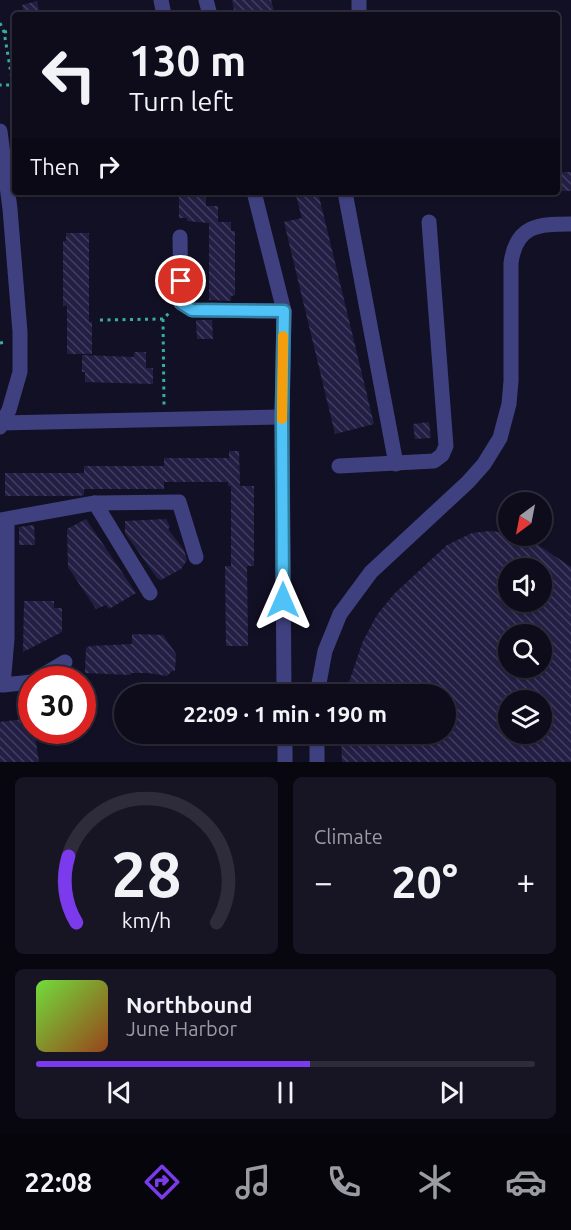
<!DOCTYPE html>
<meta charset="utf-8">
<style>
:root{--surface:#0e0c1b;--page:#171524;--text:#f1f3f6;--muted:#9b9ba3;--line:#2e2c3a;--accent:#7c3aed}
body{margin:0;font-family:Ubuntu,sans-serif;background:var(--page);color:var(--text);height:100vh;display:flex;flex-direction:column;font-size:22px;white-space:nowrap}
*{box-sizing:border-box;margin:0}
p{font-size:20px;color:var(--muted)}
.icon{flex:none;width:33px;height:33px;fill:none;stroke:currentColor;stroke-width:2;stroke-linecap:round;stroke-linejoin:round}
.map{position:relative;height:762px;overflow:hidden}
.sheet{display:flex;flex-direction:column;gap:15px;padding:15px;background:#08070f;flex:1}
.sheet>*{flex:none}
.guide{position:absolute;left:12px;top:12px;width:548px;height:183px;border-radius:6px;box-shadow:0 2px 4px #0004,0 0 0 2px var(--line);background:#0e0c1b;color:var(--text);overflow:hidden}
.needle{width:39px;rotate:212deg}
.fabs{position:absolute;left:498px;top:492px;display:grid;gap:12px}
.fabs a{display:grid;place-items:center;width:54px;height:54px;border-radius:50%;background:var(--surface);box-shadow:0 2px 4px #0004,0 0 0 2px var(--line);font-size:30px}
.speed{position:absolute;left:18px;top:666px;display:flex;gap:12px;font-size:30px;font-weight:700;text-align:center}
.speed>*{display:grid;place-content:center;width:78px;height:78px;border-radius:50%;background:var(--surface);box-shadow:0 2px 4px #0004,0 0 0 2px var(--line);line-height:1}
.speed .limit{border:9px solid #d22;background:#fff;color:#111}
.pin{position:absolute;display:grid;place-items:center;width:51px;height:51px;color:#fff;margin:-26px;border:3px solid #fff;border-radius:50%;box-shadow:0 2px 6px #0007}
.me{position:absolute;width:66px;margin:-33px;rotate:0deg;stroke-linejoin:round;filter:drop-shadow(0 0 4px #0008)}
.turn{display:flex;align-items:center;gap:21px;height:126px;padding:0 18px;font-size:27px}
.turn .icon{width:78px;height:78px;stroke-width:2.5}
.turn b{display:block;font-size:42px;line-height:51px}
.then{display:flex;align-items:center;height:57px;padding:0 18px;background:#0003;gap:12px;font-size:22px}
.big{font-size:45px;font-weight:700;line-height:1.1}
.sheet .card{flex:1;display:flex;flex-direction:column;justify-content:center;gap:9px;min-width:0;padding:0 21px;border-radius:9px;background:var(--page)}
.sheet .dial{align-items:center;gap:0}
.dial svg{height:156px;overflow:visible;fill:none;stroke:var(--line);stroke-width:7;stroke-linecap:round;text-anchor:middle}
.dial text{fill:var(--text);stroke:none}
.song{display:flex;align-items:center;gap:18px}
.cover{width:72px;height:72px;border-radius:9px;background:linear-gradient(135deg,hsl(100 70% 55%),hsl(20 70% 35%))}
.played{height:6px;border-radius:3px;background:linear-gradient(90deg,var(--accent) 55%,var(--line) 55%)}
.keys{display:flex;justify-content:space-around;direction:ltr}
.heat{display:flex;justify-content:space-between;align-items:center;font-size:33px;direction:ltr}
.sheet .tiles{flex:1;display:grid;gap:15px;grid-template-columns:1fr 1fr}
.card:last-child{grid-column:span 2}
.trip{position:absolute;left:114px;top:684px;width:342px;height:60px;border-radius:30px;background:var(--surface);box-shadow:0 2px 4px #0004,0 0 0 2px var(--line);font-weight:700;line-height:60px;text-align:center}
.tab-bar{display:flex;height:96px;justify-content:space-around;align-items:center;background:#06050b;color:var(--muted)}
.tab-bar .icon{width:42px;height:42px}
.tab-bar .selected{color:var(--accent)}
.tab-bar b{font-size:27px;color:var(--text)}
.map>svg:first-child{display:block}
</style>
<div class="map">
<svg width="571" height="762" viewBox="0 0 571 762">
<defs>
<pattern id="building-back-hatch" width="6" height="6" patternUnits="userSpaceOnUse" patternTransform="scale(1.5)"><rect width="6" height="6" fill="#231e43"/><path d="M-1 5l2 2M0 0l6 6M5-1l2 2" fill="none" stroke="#423e5f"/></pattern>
</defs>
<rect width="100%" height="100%" fill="#121024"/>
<!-- building -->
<g fill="url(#building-back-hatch)" fill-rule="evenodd">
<polygon points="232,0 271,0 275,15 235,15"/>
<polygon points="37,1 40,15 25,15 22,5"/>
<rect x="556" y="172" width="15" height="19"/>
<polygon points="295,192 318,192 374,424 335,434 284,222 302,218"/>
<polygon points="179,195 206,195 206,206 218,206 218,222 231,222 231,231 235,231 235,295 231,296 231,301 209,300 209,223 187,221 187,218 179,218"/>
<polygon points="66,233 89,233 89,322 92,322 92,354 67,354 67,306 63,306 63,241 66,241"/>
<polygon points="196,320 212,320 213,339 197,339"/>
<polygon points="134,352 146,352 146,368 153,368 153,384 85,382 85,372 82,372 82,355 134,357"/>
<polygon points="429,422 431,438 415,439 413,424"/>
<polygon points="229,451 239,451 240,486 254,486 254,566 247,566 248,646 226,646 225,566 231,566 231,486 233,486 228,486 228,482 164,482 164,489 84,489 84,495 79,496 5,496 5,473 84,473 84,466 164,466 164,458 228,458 229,461"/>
<polygon points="86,519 136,593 109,609 106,605 96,609 68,567 67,529"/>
<polygon points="166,519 170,527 168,529 184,550 187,560 181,569 161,580 157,578 125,533 125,521"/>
<polygon points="34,525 35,545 19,545 19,527"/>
<path d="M490,531L508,533V536H517L532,541L571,567V762H342L341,734H446V694H345L363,641L377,615L394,594L447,545L472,533ZM508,568H542V602H508ZM508,634H542V668H508ZM508,700H542V734H508Z"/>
<polygon points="24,601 54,601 54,608 62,608 62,632 23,652"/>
<polygon points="132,634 163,635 176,654 175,671 172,671 167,676 148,673 131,673 131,675 85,673 86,648 90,646 132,644"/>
<polygon points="32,718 32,730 34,730 39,762 0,762 0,722"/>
</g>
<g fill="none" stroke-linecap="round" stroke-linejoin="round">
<!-- path -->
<g stroke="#38aea0" stroke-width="3" stroke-dasharray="3 4.5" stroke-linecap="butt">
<polyline points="0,23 4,32 13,85 0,85"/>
<polyline points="4,32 15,30"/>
<polyline points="163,319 164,405"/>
<polyline points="100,320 163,319 170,312"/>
<polyline points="0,343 7,342"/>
</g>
<!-- minor -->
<g stroke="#3f407f" stroke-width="15">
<polyline points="161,0 164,15"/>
<polyline points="206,0 210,15"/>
<polyline points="359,15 359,0"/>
<polyline points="0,131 10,209 20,332 20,372 9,410 0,427"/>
<polyline points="254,192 284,311 282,417 284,694"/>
<polyline points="345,192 396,464"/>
<polyline points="180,237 181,303 192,310 284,311"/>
<polyline points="0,423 282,417"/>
<polyline points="339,466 434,461 442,455 446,446 429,222"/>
<polyline points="95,503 150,593"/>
<polyline points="0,520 95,503 179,502 196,557"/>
<polyline points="7,520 7,639 3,685 32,682"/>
<polyline points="35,680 65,662"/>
<path d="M317,694L325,651L340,614L371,572L468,482L484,464L500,438L509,404L511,381V263C516,225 538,224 571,224"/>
<polyline points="285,734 285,762"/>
<polyline points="317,734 317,762"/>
</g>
</g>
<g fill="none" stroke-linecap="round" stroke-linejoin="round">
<defs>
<polyline id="route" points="181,281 181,303 192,310 284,311 282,417 283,600"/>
</defs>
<!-- route casing -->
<use href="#route" stroke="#337fa1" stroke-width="15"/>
<!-- route -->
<use href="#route" stroke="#4fc3f7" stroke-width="10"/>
<!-- slow -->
<polyline stroke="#f59e0b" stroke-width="10" points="282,419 283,336"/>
</g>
</svg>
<div class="fabs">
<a><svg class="needle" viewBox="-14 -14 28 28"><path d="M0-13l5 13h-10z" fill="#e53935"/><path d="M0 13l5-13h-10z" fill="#9b9ba3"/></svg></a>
<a><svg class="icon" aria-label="sound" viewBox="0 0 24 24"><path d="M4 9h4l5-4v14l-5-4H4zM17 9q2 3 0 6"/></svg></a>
<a><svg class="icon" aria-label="search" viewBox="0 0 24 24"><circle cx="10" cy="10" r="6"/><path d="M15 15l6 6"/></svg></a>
<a><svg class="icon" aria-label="layers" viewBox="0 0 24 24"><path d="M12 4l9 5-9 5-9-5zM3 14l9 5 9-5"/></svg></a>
</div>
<div class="speed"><div class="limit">30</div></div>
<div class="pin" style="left:181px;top:281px;background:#d93025"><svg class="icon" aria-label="arrive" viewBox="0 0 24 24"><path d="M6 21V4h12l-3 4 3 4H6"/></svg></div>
<svg class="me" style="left:283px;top:600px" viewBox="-20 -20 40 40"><path d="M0-17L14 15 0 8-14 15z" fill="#4fc3f7" stroke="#fff" stroke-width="4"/></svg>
<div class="trip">22:09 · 1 min · 190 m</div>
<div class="guide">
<div class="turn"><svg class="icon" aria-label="left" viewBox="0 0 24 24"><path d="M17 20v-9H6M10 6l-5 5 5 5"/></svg><div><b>130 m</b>Turn left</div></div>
<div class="then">Then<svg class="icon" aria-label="right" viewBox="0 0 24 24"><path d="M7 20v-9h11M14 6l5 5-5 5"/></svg></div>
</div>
</div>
<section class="sheet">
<div class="tiles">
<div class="card dial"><svg viewBox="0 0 100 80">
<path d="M14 69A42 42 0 1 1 86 69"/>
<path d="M14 69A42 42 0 0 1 10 35" stroke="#7c3aed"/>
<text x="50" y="56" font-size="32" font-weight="700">28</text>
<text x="50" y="72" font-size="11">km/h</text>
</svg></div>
<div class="card"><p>Climate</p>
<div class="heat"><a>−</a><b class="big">20°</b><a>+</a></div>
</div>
<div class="card">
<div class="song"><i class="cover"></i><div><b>Northbound</b><p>June Harbor</p></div></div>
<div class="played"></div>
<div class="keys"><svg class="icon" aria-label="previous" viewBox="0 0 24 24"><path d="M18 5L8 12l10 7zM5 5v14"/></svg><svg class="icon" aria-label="pause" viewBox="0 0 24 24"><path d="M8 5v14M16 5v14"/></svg><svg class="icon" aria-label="next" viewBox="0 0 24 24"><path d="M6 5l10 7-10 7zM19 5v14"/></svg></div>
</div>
</div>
</section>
<nav class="tab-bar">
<b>22:08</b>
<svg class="icon selected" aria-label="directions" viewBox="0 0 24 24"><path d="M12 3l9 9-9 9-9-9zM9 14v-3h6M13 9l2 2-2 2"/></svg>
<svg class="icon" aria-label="music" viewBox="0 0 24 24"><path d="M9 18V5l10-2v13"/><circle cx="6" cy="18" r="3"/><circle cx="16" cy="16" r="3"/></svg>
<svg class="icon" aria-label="phone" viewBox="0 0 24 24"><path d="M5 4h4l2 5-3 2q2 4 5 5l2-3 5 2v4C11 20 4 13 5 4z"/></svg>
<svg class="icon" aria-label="climate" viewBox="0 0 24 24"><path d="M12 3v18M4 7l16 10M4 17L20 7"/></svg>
<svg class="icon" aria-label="car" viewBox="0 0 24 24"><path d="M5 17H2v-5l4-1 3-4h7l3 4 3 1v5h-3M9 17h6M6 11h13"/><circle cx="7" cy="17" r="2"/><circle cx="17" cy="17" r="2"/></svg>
</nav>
